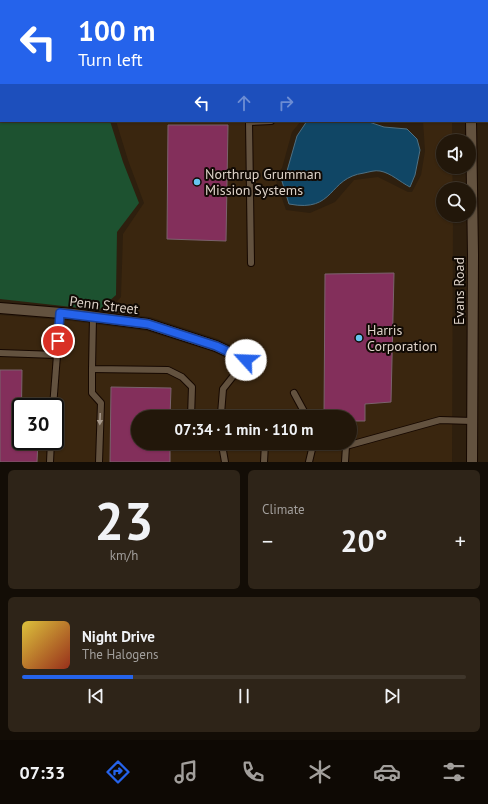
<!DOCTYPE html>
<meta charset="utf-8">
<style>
:root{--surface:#22170a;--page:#2e2418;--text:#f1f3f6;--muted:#a29f9c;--line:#3f362b;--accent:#2563eb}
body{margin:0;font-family:"PT Sans",sans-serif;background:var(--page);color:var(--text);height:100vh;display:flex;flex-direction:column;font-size:15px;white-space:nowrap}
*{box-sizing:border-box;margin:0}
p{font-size:13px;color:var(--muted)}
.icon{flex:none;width:22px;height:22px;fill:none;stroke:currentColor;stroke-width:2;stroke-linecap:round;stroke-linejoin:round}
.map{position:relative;height:462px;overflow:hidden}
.drawer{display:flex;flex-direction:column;gap:8px;padding:8px;background:#130d06;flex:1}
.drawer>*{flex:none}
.banner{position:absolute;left:0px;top:0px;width:488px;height:122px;box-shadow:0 1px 3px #0004,0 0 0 1px var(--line);background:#2563eb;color:#fff;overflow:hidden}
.fabs{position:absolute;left:436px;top:134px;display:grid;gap:8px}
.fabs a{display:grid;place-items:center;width:40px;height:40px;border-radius:50%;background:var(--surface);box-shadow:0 1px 3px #0004,0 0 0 1px var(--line);font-size:20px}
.speed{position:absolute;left:12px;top:398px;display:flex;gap:8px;font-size:20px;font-weight:700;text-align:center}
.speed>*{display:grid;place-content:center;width:52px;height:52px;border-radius:50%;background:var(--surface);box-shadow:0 1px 3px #0004,0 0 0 1px var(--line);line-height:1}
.speed .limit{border:2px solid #111;border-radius:6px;background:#fff;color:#111}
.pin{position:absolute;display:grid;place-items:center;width:34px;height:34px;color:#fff;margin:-17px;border:2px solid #fff;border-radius:50%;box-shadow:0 1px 4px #0007}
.me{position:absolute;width:44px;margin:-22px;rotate:295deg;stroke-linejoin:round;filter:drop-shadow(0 0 3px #0008)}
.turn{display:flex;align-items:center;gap:14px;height:84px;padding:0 12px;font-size:18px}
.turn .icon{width:52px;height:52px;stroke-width:2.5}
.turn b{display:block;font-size:28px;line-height:34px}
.lanes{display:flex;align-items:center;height:38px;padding:0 12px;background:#0003;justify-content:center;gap:20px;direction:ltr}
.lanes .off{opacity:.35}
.big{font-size:30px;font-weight:700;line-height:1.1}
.drawer .widget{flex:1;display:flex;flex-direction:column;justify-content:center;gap:6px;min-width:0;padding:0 14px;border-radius:6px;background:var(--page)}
.drawer .dial{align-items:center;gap:0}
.dial b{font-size:52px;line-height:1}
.song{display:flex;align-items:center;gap:12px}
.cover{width:48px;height:48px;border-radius:6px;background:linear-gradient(135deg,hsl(50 70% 55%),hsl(10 70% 35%))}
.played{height:4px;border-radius:2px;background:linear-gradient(90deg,var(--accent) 25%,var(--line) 25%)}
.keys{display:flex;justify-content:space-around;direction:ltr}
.heat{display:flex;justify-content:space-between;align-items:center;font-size:22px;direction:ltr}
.drawer .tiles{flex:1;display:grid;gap:8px;grid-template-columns:1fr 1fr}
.widget:last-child{grid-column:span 2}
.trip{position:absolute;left:131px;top:410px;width:226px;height:40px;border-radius:20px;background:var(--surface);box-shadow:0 1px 3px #0004,0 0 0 1px var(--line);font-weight:700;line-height:40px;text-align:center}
.dock{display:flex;height:64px;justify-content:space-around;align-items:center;background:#0e0904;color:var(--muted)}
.dock .icon{width:28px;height:28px}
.dock .selected{color:var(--accent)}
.dock b{font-size:18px;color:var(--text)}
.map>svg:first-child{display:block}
</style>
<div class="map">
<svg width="488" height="462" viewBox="0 0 488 462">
<rect width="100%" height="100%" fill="#2e1f0e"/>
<!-- built -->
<g fill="#3a260f" fill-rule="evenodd">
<polygon points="0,0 451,0 451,1 1,1 1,70"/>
<path d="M116,121H301L292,132L282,168L276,175L275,178L286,210L310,213L335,202L354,180L378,177L408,192H412L421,175L425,151L423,121H452V141H443V167H452L453,189H443V215H453L452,462H0V315L72,321L147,331L214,352L249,369L254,356L218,339L150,317L107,312L121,297L123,234L144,203L128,160ZM21,407H55V441H21ZM138,417H350V443H138Z"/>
</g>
<!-- green -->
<polygon fill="#1d5230" points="0,70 1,121 110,121 123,162 139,203 117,232 116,295 99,310 0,299"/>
<!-- water -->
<path fill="#104665" stroke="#4e7083" d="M307,121H366L384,127L407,129L417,139L420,150L415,175L410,187C400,182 391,173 380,171C375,170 369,172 364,173C327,178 336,213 289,204L281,178L287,171L297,136Z"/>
<!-- building -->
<g fill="#832f5b" stroke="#7b626d">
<polygon points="168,125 228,125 226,241 167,239"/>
<polygon points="394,273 391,402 365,404 365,421 350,421 350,417 324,417 325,274"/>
<polygon points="0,370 22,370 21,441 38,441 37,462 0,462"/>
<polygon points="111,387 171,388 170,417 138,417 138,443 170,443 170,462 110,462"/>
</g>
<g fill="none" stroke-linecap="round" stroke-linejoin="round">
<defs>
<g id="service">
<polyline points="336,0 336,1"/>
<polyline points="262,1 262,0"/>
<polyline points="297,1 297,0"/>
<polyline points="0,59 1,59"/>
<polyline points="249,121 251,263"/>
<polyline points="249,122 271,121"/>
<polyline points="93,317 92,369 168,370 182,377 192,387 191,417"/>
<polyline points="0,353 57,355 60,313"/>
<polyline points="92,369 92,393 101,403 99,462"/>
<polyline points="294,393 307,417"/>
<polyline points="53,407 57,355"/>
<polyline points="221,414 223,389 246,360"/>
<polyline points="209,417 217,414 227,417"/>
<polyline points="211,443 216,445 225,443"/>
<polyline points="312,443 313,445 346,446 440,420 472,421"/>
<polyline points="222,445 225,462"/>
<polyline points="50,462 51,441"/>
<polyline points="264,462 265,443"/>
<polyline points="309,462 313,445"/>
<polyline points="345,462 346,446"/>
</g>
<polyline id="minor" points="0,308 73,314 148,324 216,346 246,360"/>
<g id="tertiary">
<polyline points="467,0 467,1"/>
<polyline points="471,121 473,255 472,462"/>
</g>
</defs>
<!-- service casing -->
<use href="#service" stroke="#160800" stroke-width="8"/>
<!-- minor casing -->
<use href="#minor" stroke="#160800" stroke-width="12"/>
<!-- tertiary casing -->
<use href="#tertiary" stroke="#160800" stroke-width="12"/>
<!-- service -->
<use href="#service" stroke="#63523f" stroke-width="6"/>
<!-- minor -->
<use href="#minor" stroke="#63523f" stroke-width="10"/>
<!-- tertiary -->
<use href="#tertiary" stroke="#63523f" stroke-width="10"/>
</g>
<!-- one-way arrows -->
<defs><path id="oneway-solid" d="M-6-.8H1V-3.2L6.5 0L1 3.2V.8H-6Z"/></defs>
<use fill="#a7998b" href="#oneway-solid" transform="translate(100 419) rotate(92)"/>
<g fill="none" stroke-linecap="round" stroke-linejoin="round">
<defs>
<polyline id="route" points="58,341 60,313 148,324 216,346 246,360"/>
</defs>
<!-- route casing -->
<use href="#route" stroke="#184099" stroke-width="10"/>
<!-- route -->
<use href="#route" stroke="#2563eb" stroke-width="7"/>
</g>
<!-- markers -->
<g fill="#67c4f0" stroke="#110a04" stroke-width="1.5">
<circle cx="197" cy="182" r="4"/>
<circle cx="359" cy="338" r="4"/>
</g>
<g text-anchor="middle" stroke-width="4" stroke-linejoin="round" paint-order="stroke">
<!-- poi labels -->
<g font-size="14" fill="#ded3c9" stroke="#110a04" text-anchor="start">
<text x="205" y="179">Northrup Grumman<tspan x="205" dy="16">Mission Systems</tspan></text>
<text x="367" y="335">Harris<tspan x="367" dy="16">Corporation</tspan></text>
</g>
<!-- street labels -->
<g font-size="14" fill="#ded3c9" stroke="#110a04">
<text transform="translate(459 291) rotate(-90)" y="5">Evans Road</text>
<text transform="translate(104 305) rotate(7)" y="5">Penn Street</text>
</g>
</g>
</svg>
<div class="fabs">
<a><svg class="icon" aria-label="sound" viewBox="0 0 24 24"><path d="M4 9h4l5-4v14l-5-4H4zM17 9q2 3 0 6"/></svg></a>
<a><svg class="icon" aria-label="search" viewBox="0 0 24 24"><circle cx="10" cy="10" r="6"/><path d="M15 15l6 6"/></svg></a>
</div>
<div class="speed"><div class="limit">30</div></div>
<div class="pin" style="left:58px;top:341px;background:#d93025"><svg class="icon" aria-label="arrive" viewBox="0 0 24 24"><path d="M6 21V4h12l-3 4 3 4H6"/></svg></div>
<svg class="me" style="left:246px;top:360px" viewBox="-20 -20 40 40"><circle r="19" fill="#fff"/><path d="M0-13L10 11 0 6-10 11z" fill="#2563eb"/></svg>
<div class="trip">07:34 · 1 min · 110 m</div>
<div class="banner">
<div class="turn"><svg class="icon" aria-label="left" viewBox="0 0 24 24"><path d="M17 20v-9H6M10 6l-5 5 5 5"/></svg><div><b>100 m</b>Turn left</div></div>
<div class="lanes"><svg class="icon" aria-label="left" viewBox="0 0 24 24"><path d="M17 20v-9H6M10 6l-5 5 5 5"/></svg><svg class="icon off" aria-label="ahead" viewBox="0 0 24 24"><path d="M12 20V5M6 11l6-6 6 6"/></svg><svg class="icon off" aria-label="right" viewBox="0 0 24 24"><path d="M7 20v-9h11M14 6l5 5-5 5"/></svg></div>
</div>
</div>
<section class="drawer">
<div class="tiles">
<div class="widget dial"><b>23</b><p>km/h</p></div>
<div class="widget"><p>Climate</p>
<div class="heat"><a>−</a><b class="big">20°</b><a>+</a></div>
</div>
<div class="widget">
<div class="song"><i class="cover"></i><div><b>Night Drive</b><p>The Halogens</p></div></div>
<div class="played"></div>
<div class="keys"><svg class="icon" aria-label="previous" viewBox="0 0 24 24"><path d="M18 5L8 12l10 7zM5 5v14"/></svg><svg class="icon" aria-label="pause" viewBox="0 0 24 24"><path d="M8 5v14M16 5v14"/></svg><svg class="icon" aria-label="next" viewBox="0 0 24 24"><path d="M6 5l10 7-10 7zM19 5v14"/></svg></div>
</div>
</div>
</section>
<nav class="dock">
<b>07:33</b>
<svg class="icon selected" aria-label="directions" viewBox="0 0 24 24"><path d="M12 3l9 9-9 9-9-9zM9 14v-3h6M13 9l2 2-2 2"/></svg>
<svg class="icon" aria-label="music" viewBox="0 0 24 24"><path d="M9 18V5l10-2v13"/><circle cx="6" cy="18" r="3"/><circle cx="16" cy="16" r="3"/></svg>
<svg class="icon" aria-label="phone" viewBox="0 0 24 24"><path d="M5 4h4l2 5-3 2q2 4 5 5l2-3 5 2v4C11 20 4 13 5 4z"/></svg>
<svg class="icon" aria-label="climate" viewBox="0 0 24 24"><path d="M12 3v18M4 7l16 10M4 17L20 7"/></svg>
<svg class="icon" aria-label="car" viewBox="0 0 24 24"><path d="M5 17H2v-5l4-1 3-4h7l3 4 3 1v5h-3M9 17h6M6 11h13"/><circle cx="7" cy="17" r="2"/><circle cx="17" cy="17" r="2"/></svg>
<svg class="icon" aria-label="filters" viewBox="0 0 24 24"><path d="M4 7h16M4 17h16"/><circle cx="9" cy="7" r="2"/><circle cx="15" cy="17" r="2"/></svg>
</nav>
